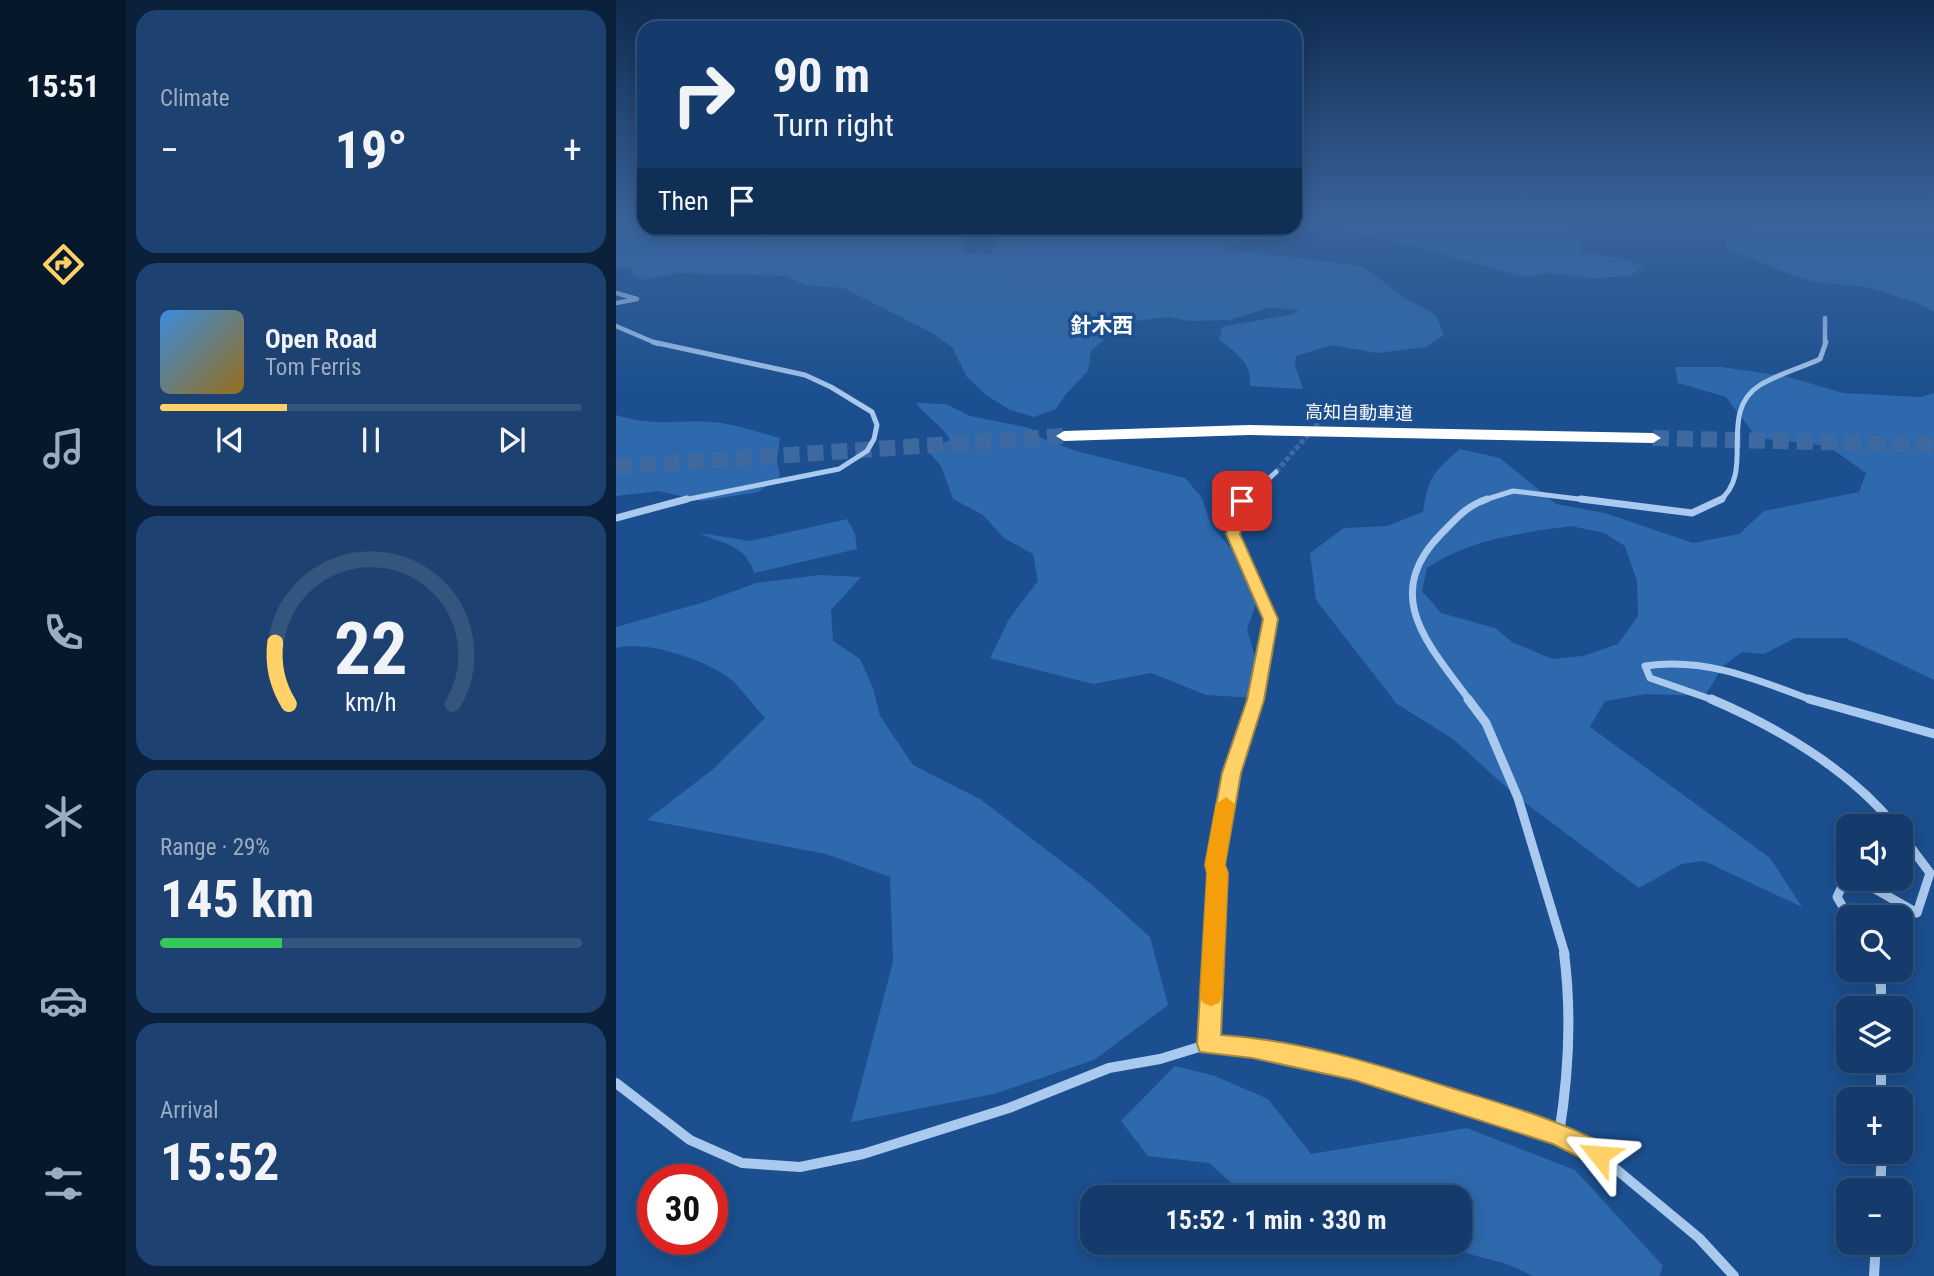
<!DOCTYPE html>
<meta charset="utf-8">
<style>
:root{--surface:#143b6b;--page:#1d4271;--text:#f1f3f6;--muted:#9dadc1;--line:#33557e;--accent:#ffd166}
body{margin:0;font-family:"Roboto Condensed","Noto Sans JP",sans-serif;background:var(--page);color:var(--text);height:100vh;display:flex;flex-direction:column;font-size:26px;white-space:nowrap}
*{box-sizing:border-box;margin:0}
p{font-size:23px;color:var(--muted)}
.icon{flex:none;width:38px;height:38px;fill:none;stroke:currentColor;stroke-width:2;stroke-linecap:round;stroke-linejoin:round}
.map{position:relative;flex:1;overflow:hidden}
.panel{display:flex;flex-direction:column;gap:10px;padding:10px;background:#0b203b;width:490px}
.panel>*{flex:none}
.guide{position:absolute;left:21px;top:21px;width:665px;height:214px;border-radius:21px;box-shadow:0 4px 18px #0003,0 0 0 2px var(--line);background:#143b6b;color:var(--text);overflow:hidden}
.tools{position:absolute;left:1220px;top:814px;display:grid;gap:14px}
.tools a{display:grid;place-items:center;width:77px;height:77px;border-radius:14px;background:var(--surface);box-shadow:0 4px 18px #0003,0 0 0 2px var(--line);font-size:35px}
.speed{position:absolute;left:21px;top:1164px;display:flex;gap:14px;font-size:35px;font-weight:700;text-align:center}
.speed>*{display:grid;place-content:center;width:91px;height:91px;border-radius:50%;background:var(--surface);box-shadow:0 4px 18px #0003,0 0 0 2px var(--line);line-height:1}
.speed .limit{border:10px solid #d22;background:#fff;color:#111}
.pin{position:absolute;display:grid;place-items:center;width:60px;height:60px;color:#fff;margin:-30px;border-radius:14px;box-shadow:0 4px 10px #0006}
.me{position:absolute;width:77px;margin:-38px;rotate:298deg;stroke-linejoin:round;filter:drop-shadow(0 0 5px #0008)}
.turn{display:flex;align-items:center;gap:24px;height:147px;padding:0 21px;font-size:32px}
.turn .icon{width:91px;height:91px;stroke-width:2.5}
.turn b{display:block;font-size:49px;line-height:60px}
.then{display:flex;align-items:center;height:66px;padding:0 21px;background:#0003;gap:14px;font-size:26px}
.big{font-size:52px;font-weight:700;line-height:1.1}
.panel .tile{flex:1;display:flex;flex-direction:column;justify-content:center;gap:10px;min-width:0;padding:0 24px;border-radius:21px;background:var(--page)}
.panel .dial{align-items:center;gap:0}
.dial svg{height:182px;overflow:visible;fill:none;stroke:var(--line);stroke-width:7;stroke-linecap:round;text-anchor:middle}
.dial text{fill:var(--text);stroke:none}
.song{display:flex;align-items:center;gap:21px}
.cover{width:84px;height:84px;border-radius:10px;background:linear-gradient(135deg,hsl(210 70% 55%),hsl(40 70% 35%))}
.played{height:7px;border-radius:4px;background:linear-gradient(90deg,var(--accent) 30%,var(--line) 30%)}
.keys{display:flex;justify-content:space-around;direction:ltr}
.heat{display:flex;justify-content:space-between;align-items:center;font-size:38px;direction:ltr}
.charge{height:10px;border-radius:5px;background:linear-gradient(90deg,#34c759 29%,var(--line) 0)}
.trip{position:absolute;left:464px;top:1185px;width:392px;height:70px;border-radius:21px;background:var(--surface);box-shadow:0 4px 18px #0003,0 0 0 2px var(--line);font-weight:700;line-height:70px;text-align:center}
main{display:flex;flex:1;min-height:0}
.dock{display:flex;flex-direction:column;width:126px;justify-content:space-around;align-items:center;background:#08182b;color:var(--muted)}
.dock .icon{width:49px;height:49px}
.dock .selected{color:var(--accent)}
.dock b{font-size:32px;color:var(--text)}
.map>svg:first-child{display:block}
</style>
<main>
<nav class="dock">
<b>15:51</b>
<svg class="icon selected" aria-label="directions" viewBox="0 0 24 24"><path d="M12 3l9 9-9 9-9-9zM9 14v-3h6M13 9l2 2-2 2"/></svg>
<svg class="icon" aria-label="music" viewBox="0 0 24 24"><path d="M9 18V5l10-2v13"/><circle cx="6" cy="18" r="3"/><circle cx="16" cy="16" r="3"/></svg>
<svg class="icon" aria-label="phone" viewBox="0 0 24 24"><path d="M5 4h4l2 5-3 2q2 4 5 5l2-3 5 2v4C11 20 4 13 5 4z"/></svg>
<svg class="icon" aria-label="climate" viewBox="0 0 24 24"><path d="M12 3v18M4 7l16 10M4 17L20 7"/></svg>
<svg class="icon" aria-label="car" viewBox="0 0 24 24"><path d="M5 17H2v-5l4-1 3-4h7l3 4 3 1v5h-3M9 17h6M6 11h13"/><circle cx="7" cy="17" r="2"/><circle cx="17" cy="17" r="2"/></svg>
<svg class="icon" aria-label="filters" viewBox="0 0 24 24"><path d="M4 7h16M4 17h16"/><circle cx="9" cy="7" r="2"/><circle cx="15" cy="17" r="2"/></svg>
</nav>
<section class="panel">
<div class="tile"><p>Climate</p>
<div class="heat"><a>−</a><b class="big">19°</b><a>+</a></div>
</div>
<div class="tile">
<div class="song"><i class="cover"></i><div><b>Open Road</b><p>Tom Ferris</p></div></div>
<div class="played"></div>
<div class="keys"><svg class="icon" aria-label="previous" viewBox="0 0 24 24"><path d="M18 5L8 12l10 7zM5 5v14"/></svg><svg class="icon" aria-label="pause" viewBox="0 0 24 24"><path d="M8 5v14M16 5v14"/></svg><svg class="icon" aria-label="next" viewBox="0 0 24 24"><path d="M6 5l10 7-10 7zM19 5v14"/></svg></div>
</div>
<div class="tile dial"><svg viewBox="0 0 100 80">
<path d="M14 69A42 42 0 1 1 86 69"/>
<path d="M14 69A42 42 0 0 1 8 42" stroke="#ffd166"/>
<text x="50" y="56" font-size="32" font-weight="700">22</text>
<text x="50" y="72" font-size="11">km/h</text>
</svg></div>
<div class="tile"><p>Range · 29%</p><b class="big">145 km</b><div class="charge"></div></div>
<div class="tile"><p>Arrival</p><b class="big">15:52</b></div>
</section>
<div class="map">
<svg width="1318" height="1276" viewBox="0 0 1318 1276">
<rect width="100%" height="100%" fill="#1b4f8f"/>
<!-- green -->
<g fill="#2e69ad" fill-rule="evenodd">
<path d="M0,219H28V228H348L351,235L346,242L347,252L375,254L388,228H679V219H946L947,225L981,228L988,235L966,243L965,252L1004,258L1028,266L1014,276L977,278L932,273L907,277L805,248L715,228L660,240H628L609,249L746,266L789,298L820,315L828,335L810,347L761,353L716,345L680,356L679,366L687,389L634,386C637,364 620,352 603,340L606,327L677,314L683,310L653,308L613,320L573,321L553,317L519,321L495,333L475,351L472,371L450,394L440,409L418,417L394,410L370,395L351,377L336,347L316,333L228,288L189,285L171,276L62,273L28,280L15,275L17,267L0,268Z"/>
<polygon points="1152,219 1318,219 1318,312 1304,304 1251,287 1199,282 1170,273 1107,246 1115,236"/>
<path d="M1059,367H1105L1169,376L1227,393L1305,397L1318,393V680L1230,638H1179L1148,654L1126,652L1107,666L1089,696L1030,694L989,701L974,727L1154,858L1186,907L1088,861L1066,864L1023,888L900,796L837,739L781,704L700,600L694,553L728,528L771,526L807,512C812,478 817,472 844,449L884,458L940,504L989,513L1077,543L1123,534L1148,511L1243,492L1250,473L1212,446L1141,438L1110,397L1062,383ZM955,526L988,533L1009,546L1021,581L1022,616L1002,644L967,656L936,659L896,642L879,628L825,613L806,591L811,568C854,539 905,533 955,526Z"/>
<path d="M300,403L330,404L354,416L414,428L425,438L460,451L569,478L586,498L595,525L626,562L642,599L631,629L640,661V698L590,695L535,673L477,684L374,658L393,619L422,581L417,554L388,538L367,515L337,499L325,466L311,450L334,440C325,424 311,418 300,403Z"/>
<path d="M0,415C40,428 68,418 105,423C125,426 145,433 164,438L161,460L164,477L142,492L86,501L43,491L0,496Z"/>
<path d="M231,519L239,534L241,549L138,573C130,545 108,544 83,533L134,541Z"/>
<path d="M204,575L245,577L215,610L217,641L244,659L257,688L264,716L297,765L364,799L475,884L534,937L552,1005L478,1060L378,1094L235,1122L277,962L274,877L210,854L31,820L96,770L149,718C138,706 128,692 117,681C94,661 29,639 0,648V627L85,603L140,583Z"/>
<polygon points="559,1066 599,1076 652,1099 695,1154 851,1128 959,1170 1047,1266 1043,1276 917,1276 891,1264 811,1243 844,1242 844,1197 631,1197 593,1163 532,1156 505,1121"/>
<polygon points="681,1243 761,1243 694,1254"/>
</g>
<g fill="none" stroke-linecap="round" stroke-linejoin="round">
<!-- minor-tunnel -->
<polyline stroke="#3d69a0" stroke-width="5" stroke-dasharray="5 2.5" stroke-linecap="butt" points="660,472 721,401"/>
<!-- motorway-tunnel -->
<g stroke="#3d69a0" stroke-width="16" stroke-dasharray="16 8" stroke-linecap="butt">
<polyline points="1037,438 1318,445"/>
<polyline points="0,467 448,436"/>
</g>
<!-- minor-far4 -->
<g stroke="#a9c9ee" stroke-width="4.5">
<polyline points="0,293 21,299 0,303"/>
<polyline points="0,326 42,344"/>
<polyline points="1209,344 1209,318"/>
</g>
<!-- minor-far3 -->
<g stroke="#a9c9ee" stroke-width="5">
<polyline points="37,342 189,375 215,387 256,412 261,425 258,439 251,451 223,469 63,501"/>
<polyline points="629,501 660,472"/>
<polyline points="865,501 897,491 979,501"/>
<path d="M1103,501C1141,472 1100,413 1144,385C1162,374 1185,368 1204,359L1210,342"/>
</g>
<!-- minor-far2 -->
<g stroke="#a9c9ee" stroke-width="7">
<polyline points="630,499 620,514 617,534 655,619 640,701"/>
<polyline points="965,499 1076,513 1106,499"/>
<polyline points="0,518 71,499"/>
<path d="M854,701C813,645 764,596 825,534C840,519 850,506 871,499"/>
<path d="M1100,701L1034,678L1029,666C1090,657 1142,680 1198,701"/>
</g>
<!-- minor-far1 -->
<g stroke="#a9c9ee" stroke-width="9">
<polyline points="852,699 870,723 902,798 949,954"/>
<path d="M1095,699C1161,727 1234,770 1279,826"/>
<polyline points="1193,699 1318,734"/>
<polyline points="1232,874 1221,897 1233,917"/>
<polyline points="1240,878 1301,913 1314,873 1284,833"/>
<polyline points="597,954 599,865 615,773 640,699"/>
</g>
<!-- minor -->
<g stroke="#a9c9ee" stroke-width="10">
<polyline points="1260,970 1265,986 1265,1008"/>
<polyline points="593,1044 597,953"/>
<polyline points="1265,1060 1265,1099"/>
<polyline points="0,1083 74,1140 126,1163 184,1167 247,1154 393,1108 493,1068 544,1059 593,1044 636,1048 738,1068 943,1134 983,1155 1083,1238 1118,1276"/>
<path d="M943,1134C953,1073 956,1015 948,953"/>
<polyline points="1264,1190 1266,1152"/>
<polyline points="1258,1276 1260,1242"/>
</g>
<!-- motorway -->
<polygon fill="#fff" fill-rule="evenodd" points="633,425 1037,433 1045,438 1037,443 633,435 448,441 440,436 448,431"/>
</g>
<!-- sky -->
<linearGradient id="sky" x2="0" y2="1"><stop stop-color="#0f2b4f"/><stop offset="0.55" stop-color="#39639b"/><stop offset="1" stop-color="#39639b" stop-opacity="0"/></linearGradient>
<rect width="1318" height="398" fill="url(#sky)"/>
<!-- route -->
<path fill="#ffd166" stroke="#a68842" stroke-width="2" d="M626,497L633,501L624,534L662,619L648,700L625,773L609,865L612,873L605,1035C683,1040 758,1063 832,1087C887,1104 941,1119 992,1146L996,1155L992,1164L983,1167L937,1144L738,1080L636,1058L584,1052L581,1044L591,873L589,865L606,773L631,700L647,619L610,534L619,501Z"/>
<!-- slow -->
<polygon fill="#f59e0b" points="610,797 619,804 609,865 612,873 606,996 603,1003 595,1006 587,1003 584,996 591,873 589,865 600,804"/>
<g text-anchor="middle" stroke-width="7" stroke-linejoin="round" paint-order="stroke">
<!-- far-street labels -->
<g font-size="18" fill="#fff" stroke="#1b4f8f">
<text transform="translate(743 413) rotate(1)" y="6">高知自動車道</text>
</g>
<!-- far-quarter labels -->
<g font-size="21" font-weight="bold" fill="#fff" stroke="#1b4f8f">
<text x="486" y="333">針木西</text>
</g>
</g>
</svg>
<div class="tools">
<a><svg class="icon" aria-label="sound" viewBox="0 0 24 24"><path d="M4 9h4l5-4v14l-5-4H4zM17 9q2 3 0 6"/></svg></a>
<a><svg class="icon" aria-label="search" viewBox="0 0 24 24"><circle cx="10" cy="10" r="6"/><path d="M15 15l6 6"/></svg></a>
<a><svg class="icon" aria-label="layers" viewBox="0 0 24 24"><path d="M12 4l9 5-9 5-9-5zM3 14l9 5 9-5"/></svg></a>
<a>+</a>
<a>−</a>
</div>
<div class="speed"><div class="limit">30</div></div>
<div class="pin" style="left:626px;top:501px;background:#d93025"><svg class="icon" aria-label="arrive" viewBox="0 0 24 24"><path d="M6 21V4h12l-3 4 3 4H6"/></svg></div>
<svg class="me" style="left:983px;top:1155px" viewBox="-20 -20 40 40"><path d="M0-17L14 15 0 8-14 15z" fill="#ffd166" stroke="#fff" stroke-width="4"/></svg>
<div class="trip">15:52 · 1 min · 330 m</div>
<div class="guide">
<div class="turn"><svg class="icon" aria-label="right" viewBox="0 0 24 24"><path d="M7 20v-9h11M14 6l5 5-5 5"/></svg><div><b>90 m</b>Turn right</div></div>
<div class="then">Then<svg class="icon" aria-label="arrive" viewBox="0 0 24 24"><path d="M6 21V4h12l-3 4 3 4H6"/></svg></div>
</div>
</div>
</main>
